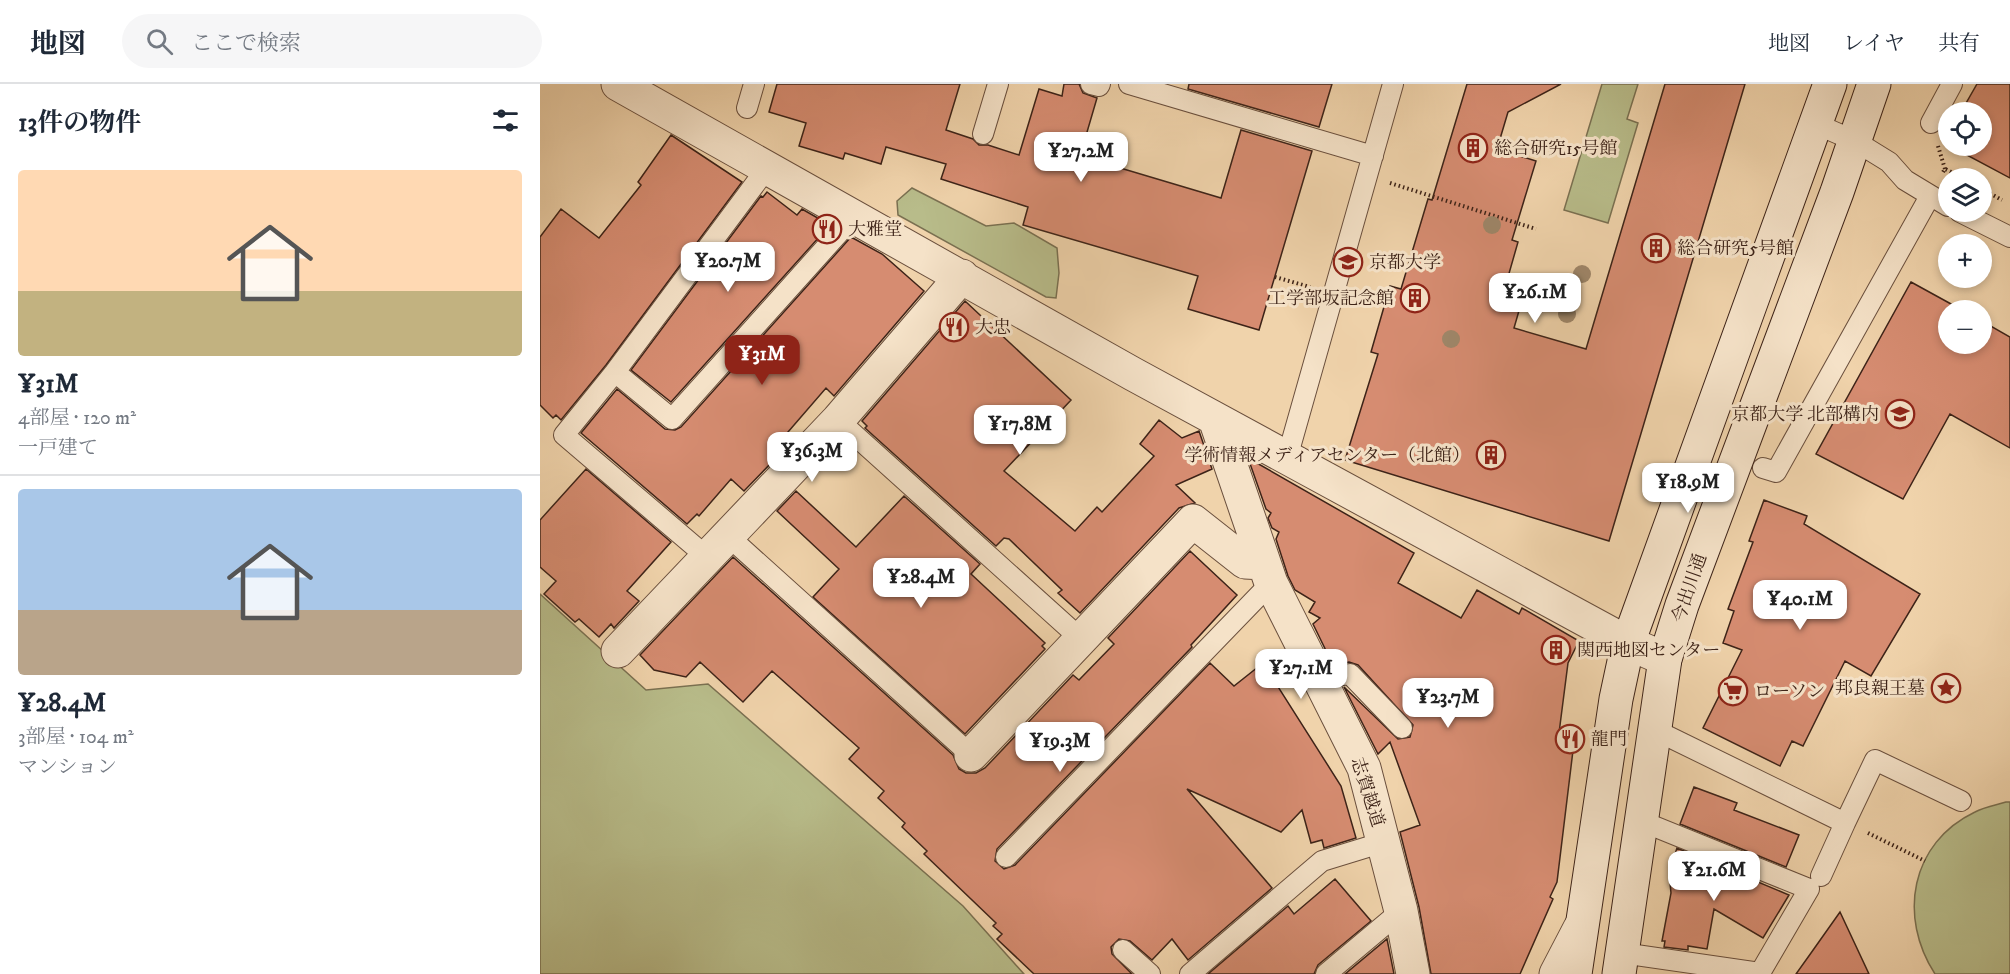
<!DOCTYPE html>
<html lang="ja">
<head>
<meta charset="utf-8">
<style>
	body { margin:0; font-family:"IM FELL DW Pica","Noto Serif JP",serif; background:#f6f6f7; color:#1f2937; height:100vh; display:flex; flex-direction:column; font-size:22px; white-space:nowrap }
	* { box-sizing:border-box; margin:0 }
	p { font-size:20px; color:#747a83 }
	.icon { flex:none; width:33px; height:33px; fill:none; stroke:currentColor; stroke-width:2; stroke-linecap:round; stroke-linejoin:round }
	.map { position:relative; flex:1; overflow:hidden }
	.details { display:flex; flex-direction:column; background:#fff; width:540px }
	.details>* { flex:none }
	.tools { position:absolute; left:1398px; top:18px; display:grid; gap:12px }
	.tools a { display:grid; place-items:center; width:54px; height:54px; border-radius:50%; background:#fff; box-shadow:0 3px 9px #0003; font-size:30px }
	.price { position:absolute; translate:-50% -51px; padding:0 14px; border-radius:12px; background:#fff; color:#222; font-size:20px; line-height:39px; filter:drop-shadow(0 2px 3px #0008) }
	.price::after { content:''; position:absolute; left:50%; top:36px; width:18px; height:14px; margin-left:-9px; background:inherit; clip-path:polygon(0 0,100% 0,50% 100%) }
	.price.current { background:#8f2418; color:#fff }
	ul { padding:0; list-style:none }
	li { display:grid; align-content:center; gap:12px; height:318px; padding:0 18px }
	li+li { border-top:2px solid #e0e1e3 }
	li span { display:grid; place-items:center; height:186px; border-radius:6px; color:#555 }
	li>.icon { margin-inline-start:auto }
	span .icon { width:108px; height:108px; fill:#fffc; stroke-width:1 }
	li b { font-size:26px }
	h2 { display:flex; justify-content:space-between; align-items:center; height:72px; padding:0 18px; font-size:26px }
	header { display:flex; align-items:center; gap:36px; box-sizing:border-box; height:84px; padding:0 30px; background:#fff; border-bottom:2px solid #e0e1e3 }
	header strong { font-size:28px }
	nav { display:flex; gap:33px; margin-inline-start:auto; font-size:21px }
	.search { width:420px; height:54px; background:#f6f6f7; display:flex; align-items:center; gap:15px; box-sizing:border-box; padding:0 21px; border-radius:33px; color:#747a83; font-size:22px }
	main { display:flex; flex:1; min-height:0 }
	.map>svg:first-child { display:block }
</style>
</head>
<body>
<header>
<strong>地図</strong>
<div class="search"><svg class="icon" aria-label="search" viewBox="0 0 24 24"><circle cx="10" cy="10" r="6"/><path d="M15 15l6 6"/></svg>ここで検索</div>
<nav><a>地図</a><a>レイヤ</a><a>共有</a></nav>
</header>
<main>
<section class="details">
<h2>13件の物件<svg class="icon" aria-label="filters" viewBox="0 0 24 24"><path d="M4 7h16M4 17h16"/><circle cx="9" cy="7" r="2"/><circle cx="15" cy="17" r="2"/></svg></h2>
<ul>
<li><span style="background:linear-gradient(#ffd9b3 65%,#c2b280 0)"><svg class="icon" aria-label="home" viewBox="0 0 24 24"><path d="M3 11l9-7 9 7M6 9v11h12V9"/></svg></span><div><b>¥31M</b><p>4部屋 · 120 m²</p><p>一戸建て</p></div></li>
<li><span style="background:linear-gradient(#a9c7e8 65%,#b9a48a 0)"><svg class="icon" aria-label="home" viewBox="0 0 24 24"><path d="M3 11l9-7 9 7M6 9v11h12V9"/></svg></span><div><b>¥28.4M</b><p>3部屋 · 104 m²</p><p>マンション</p></div></li>
</ul>
</section>
<div class="map">
<svg width="1470" height="890" viewBox="0 0 1470 890">
	<rect width="100%" height="100%" fill="#f0d3ab"/>
	<filter id="stains"><feTurbulence type="fractalNoise" baseFrequency=".00333" numOctaves="4"/><feColorMatrix values="0 0 0 0 .2 0 0 0 0 .09 0 0 0 0 .02 0 0 0 .5 -.17"/></filter>
	<radialGradient id="worn" r=".72"><stop offset=".6" stop-color="#630" stop-opacity="0"/><stop offset="1" stop-color="#630" stop-opacity=".3"/></radialGradient>
	<!-- green -->
	<path fill="#b8bc8a" stroke="#7a7051" stroke-width="1.5" d="M1062 0H1098L1087 35 1098 39 1068 139 1024 126Z
		M372 104 446 142 474 139 517 164 519 189 516 214 506 213 358 131 357 117Z
		M0 510 106 606 168 600 423 822 484 890H0Z
		M1466 718H1470V890H1395C1358 833 1370 759 1435 728 1444 723 1456 721 1466 718Z"/>
	<!-- building -->
	<path fill="#d68c71" stroke="#3d2318" stroke-width="1.5" d="M237 0H420L406 46 433 55 439 61H448L479 71 499 5 522 12 524 0H539L543 9 557 14 540 72 681 114 701 46 772 67 719 246 648 225 658 192 483 141 488 123 401 95 406 80 346 63 341 80 305 69 303 75 259 62 266 39 229 28Z
		M649 0H792L779 43 648 5Z
		M927 0H1021L968 28 957 65 996 77 972 156 978 158 966 200 985 206 974 244 1046 265 1125 0H1205L1069 457 805 376 838 270 831 268 850 202 861 205 888 115 892 116Z
		M1437 0H1470V94L1410 62H1442V28H1421Z
		M131 51 202 98 66 281 21 336 16 331 13 334 0 321V153L21 125 59 154 101 101 98 98Z
		M227 108 257 131 262 125 290 141 131 318 91 286 221 112 223 113Z
		M311 153 342 170 384 207 294 312 286 304 229 370 235 375 204 407 191 395 159 432 157 430 147 440 41 349 77 305 125 345 135 346 141 343Z
		M1371 198 1422 226H1408V260H1442V237L1470 253V364L1410 330 1363 415 1276 370Z
		M425 217 531 316 464 387 535 447 557 423 562 428 614 372 600 360 619 336 642 354 659 347 672 385 636 401 655 419 639 424 540 529 518 509 522 506 469 455 464 454 456 462 325 344 327 342 322 337Z
		M708 374 874 469 858 499 921 534 937 506 979 530 982 524 1039 557 1028 579 1019 649 1035 650 1017 798 1010 813 1013 815 980 890H891L879 823 860 748 880 741 850 658 838 670 804 603 858 655 870 653 873 641 818 581 809 578 793 581 773 540 780 534 769 528 775 518 755 506 748 492 736 455 739 448 732 444 728 434 731 429 726 425Z
		M46 385 131 458 87 507 99 517 74 544 71 540 59 553 39 535 35 538 4 510 16 497 0 483V436Z
		M256 407 316 463 364 412 440 480 431 490 505 559 502 562 505 565 425 650 273 513 299 485 237 427Z
		M1224 416 1267 432 1264 440 1380 510 1331 592 1305 577 1263 662 1252 657 1240 682 1163 644 1202 566 1183 559 1194 527 1188 525 1213 458 1209 457Z
		M650 467 697 511 651 561 652 563 457 765 455 777 464 785 475 781 670 579 694 602 723 579 801 702 816 754 784 764 782 756 771 759 762 726 741 748 647 705 732 804 648 876 632 855 612 876 590 857 579 855 571 863 572 870 592 890H494L457 855 462 850 453 842 456 839 384 770 387 767 362 743 365 739 338 714 344 707 309 675 319 664 232 587 203 618 160 578 146 593 114 586 100 571 193 473 413 671 419 685 426 689H436L445 684 533 591 539 596 574 560 568 554Z
		M1154 703 1197 719 1194 726 1259 751 1246 783 1140 740Z
		M1137 764 1249 811 1223 854 1174 825 1167 865 1148 862V866L1124 863 1125 857H1122L1131 809 1129 788Z
		M795 795 831 837 778 881 774 890H668L748 822 754 830Z
		M1300 828 1329 890H1256L1271 869Z
		M847 855 854 890H805Z"/>
	<g fill="none" stroke-linecap="round" stroke-linejoin="round">
		<!-- lane casing -->
		<g stroke="#6a4f3d" stroke-width="22">
			<path id="lane" d="M551 0 559 2 560 0
				M589 0 833 72
				M207 24 214 0
				M1391 39 1412 0
				M1276 40 1315 57 1349 78 1365 96 1408 122
				M443 50 458 0
				M1420 128 1470 153
				M75 288 132 335 314 132
				M298 336 541 555
				M747 374 853 0
				M1223 384 1236 388 1390 112
				M187 451 431 671
				M167 473 24 351 75 288 227 84
				M779 595 810 590 862 644
				M1115 646 1305 739 1335 676 1421 717
				M466 773 731 499
				M1281 792 1305 739
				M583 866 610 890
				M1082 869 1220 889 1269 805 1101 737
				M650 890 782 777 844 758
				M786 890 861 827"/>
		</g>
		<!-- street casing -->
		<g stroke="#6a4f3d" stroke-width="35">
			<path id="street" d="M78 0 593 290 1088 559 1125 575
				M675 335 731 499 824 684 861 827 873 890
				M78 567 298 336 422 192
				M431 671 653 437 705 478 724 479
				M1016 890 1040 844"/>
		</g>
		<!-- secondary casing -->
		<g stroke="#3d2318" stroke-width="35">
			<path id="secondary" d="M1035 890 1076 615 1088 559 1290 0
				M1079 890 1125 575 1142 521 1297 108 1334 0"/>
		</g>
		<!-- path -->
		<path stroke="#3d2318" stroke-width="4" stroke-dasharray="1.5 3" stroke-linecap="butt" d="M1398 62 1405 85
			M1403 88 1405 85 1423 94
			M850 99 996 145
			M1442 105 1462 116
			M735 193 770 203
			M1328 749 1385 777"/>
		<!-- lane -->
		<use href="#lane" stroke="#f5e2c8" stroke-width="20"/>
		<!-- street -->
		<use href="#street" stroke="#f5e2c8" stroke-width="33"/>
		<!-- secondary -->
		<use href="#secondary" stroke="#f5e2c8" stroke-width="33"/>
	</g>
	<!-- trees -->
	<g fill="#9f876a">
		<circle cx="952" cy="141" r="9"/>
		<circle cx="1042" cy="190" r="9"/>
		<circle cx="1027" cy="230" r="9"/>
		<circle cx="911" cy="255" r="9"/>
	</g>
	<!-- icons -->
	<defs>
		<g id="building-ring" transform="scale(1.5)"><circle r="9.5" fill="#f5e2c8" stroke="#8f2418" stroke-width="1.5"/><path d="M-4-6H4V6H1V3H-1V6H-4ZM-2.5-4.3h1.7v1.8h-1.7ZM.8-4.3h1.7v1.8H.8ZM-2.5-1h1.7V.8h-1.7ZM.8-1h1.7V.8H.8Z" fill="#8f2418"/></g>
		<g id="restaurant-ring" transform="scale(1.5)"><circle r="9.5" fill="#f5e2c8" stroke="#8f2418" stroke-width="1.5"/><path d="M-5-6h1v4h1v-4h1v4h1v-4h1v5L-1.5 .5V6h-2V.5L-5-1ZM5-6V6H3V1.5H1.5Q1.5-4 5-6Z" fill="#8f2418"/></g>
		<g id="university-ring" transform="scale(1.5)"><circle r="9.5" fill="#f5e2c8" stroke="#8f2418" stroke-width="1.5"/><path d="M0-5L7-2L0 1L-7-2ZM-4 1L0 2.5L4 1V4Q0 6-4 4Z" fill="#8f2418"/></g>
		<g id="sight-ring" transform="scale(1.5)"><circle r="9.5" fill="#f5e2c8" stroke="#8f2418" stroke-width="1.5"/><path d="M0-6L1.8-2.2L6-1.7L2.9 1.2L3.7 5.4L0 3.3L-3.7 5.4L-2.9 1.2L-6-1.7L-1.8-2.2Z" fill="#8f2418"/></g>
		<g id="supermarket-ring" transform="scale(1.5)"><circle r="9.5" fill="#f5e2c8" stroke="#8f2418" stroke-width="1.5"/><path d="M-6-5.5h2.5l.6 2H6L4.5 2H-2.5L-4.4-4H-6ZM-1.5 3.2a1.3 1.3 0 1 0 .1 0ZM3 3.2a1.3 1.3 0 1 0 .1 0Z" fill="#8f2418"/></g>
	</defs>
	<g fill-rule="evenodd">
		<use href="#building-ring" x="933" y="64"/>
		<use href="#restaurant-ring" x="287" y="145"/>
		<use href="#building-ring" x="1116" y="164"/>
		<use href="#university-ring" x="808" y="178"/>
		<use href="#building-ring" x="875" y="214"/>
		<use href="#restaurant-ring" x="414" y="243"/>
		<use href="#university-ring" x="1360" y="330"/>
		<use href="#building-ring" x="951" y="371"/>
		<use href="#building-ring" x="1016" y="566"/>
		<use href="#sight-ring" x="1406" y="604"/>
		<use href="#supermarket-ring" x="1193" y="607"/>
		<use href="#restaurant-ring" x="1030" y="655"/>
	</g>
	<g text-anchor="middle" stroke-width="6" stroke-linejoin="round" paint-order="stroke">
		<!-- poi labels -->
		<g font-size="18" fill="#3d2318" stroke="#f5e2c8" text-anchor="start">
			<text x="954" y="70">総合研究15号館</text>
			<text x="308" y="151">大雅堂</text>
			<text x="1137" y="170">総合研究5号館</text>
			<text x="829" y="184">京都大学</text>
			<text x="854" y="220" text-anchor="end">工学部坂記念館</text>
			<text x="435" y="249">大忠</text>
			<text x="1339" y="336" text-anchor="end">京都大学 北部構内</text>
			<text x="930" y="377" text-anchor="end">学術情報メディアセンター（北館）</text>
			<text x="1037" y="572">関西地図センター</text>
			<text x="1385" y="610" text-anchor="end">邦良親王墓</text>
			<text x="1214" y="613">ローソン</text>
			<text x="1051" y="661">龍門</text>
		</g>
		<!-- street labels -->
		<g font-size="18" fill="#3d2318" stroke="#f5e2c8">
			<text transform="translate(1149 504) rotate(-71)" y="6">今出川通</text>
			<text transform="translate(828 708) rotate(72)" y="6">志賀越道</text>
		</g>
	</g>
	<rect width="100%" height="100%" filter="url(#stains)"/>
	<rect width="100%" height="100%" fill="url(#worn)"/>
</svg>
<div class="tools">
<a><svg class="icon" aria-label="locate" viewBox="0 0 24 24"><circle cx="12" cy="12" r="6"/><path d="M12 2v4M12 18v4M2 12h4M18 12h4"/></svg></a>
<a><svg class="icon" aria-label="layers" viewBox="0 0 24 24"><path d="M12 4l9 5-9 5-9-5zM3 14l9 5 9-5"/></svg></a>
<a>+</a>
<a>−</a>
</div>
<b class="price" style="left:541px;top:99px">¥27.2M</b>
<b class="price" style="left:188px;top:209px">¥20.7M</b>
<b class="price" style="left:995px;top:240px">¥26.1M</b>
<b class="price current" style="left:222px;top:302px">¥31M</b>
<b class="price" style="left:480px;top:372px">¥17.8M</b>
<b class="price" style="left:272px;top:399px">¥36.3M</b>
<b class="price" style="left:1148px;top:430px">¥18.9M</b>
<b class="price" style="left:381px;top:525px">¥28.4M</b>
<b class="price" style="left:1260px;top:547px">¥40.1M</b>
<b class="price" style="left:761px;top:616px">¥27.1M</b>
<b class="price" style="left:908px;top:645px">¥23.7M</b>
<b class="price" style="left:520px;top:689px">¥19.3M</b>
<b class="price" style="left:1174px;top:818px">¥21.6M</b>
</div>
</main>
</body>
</html>
